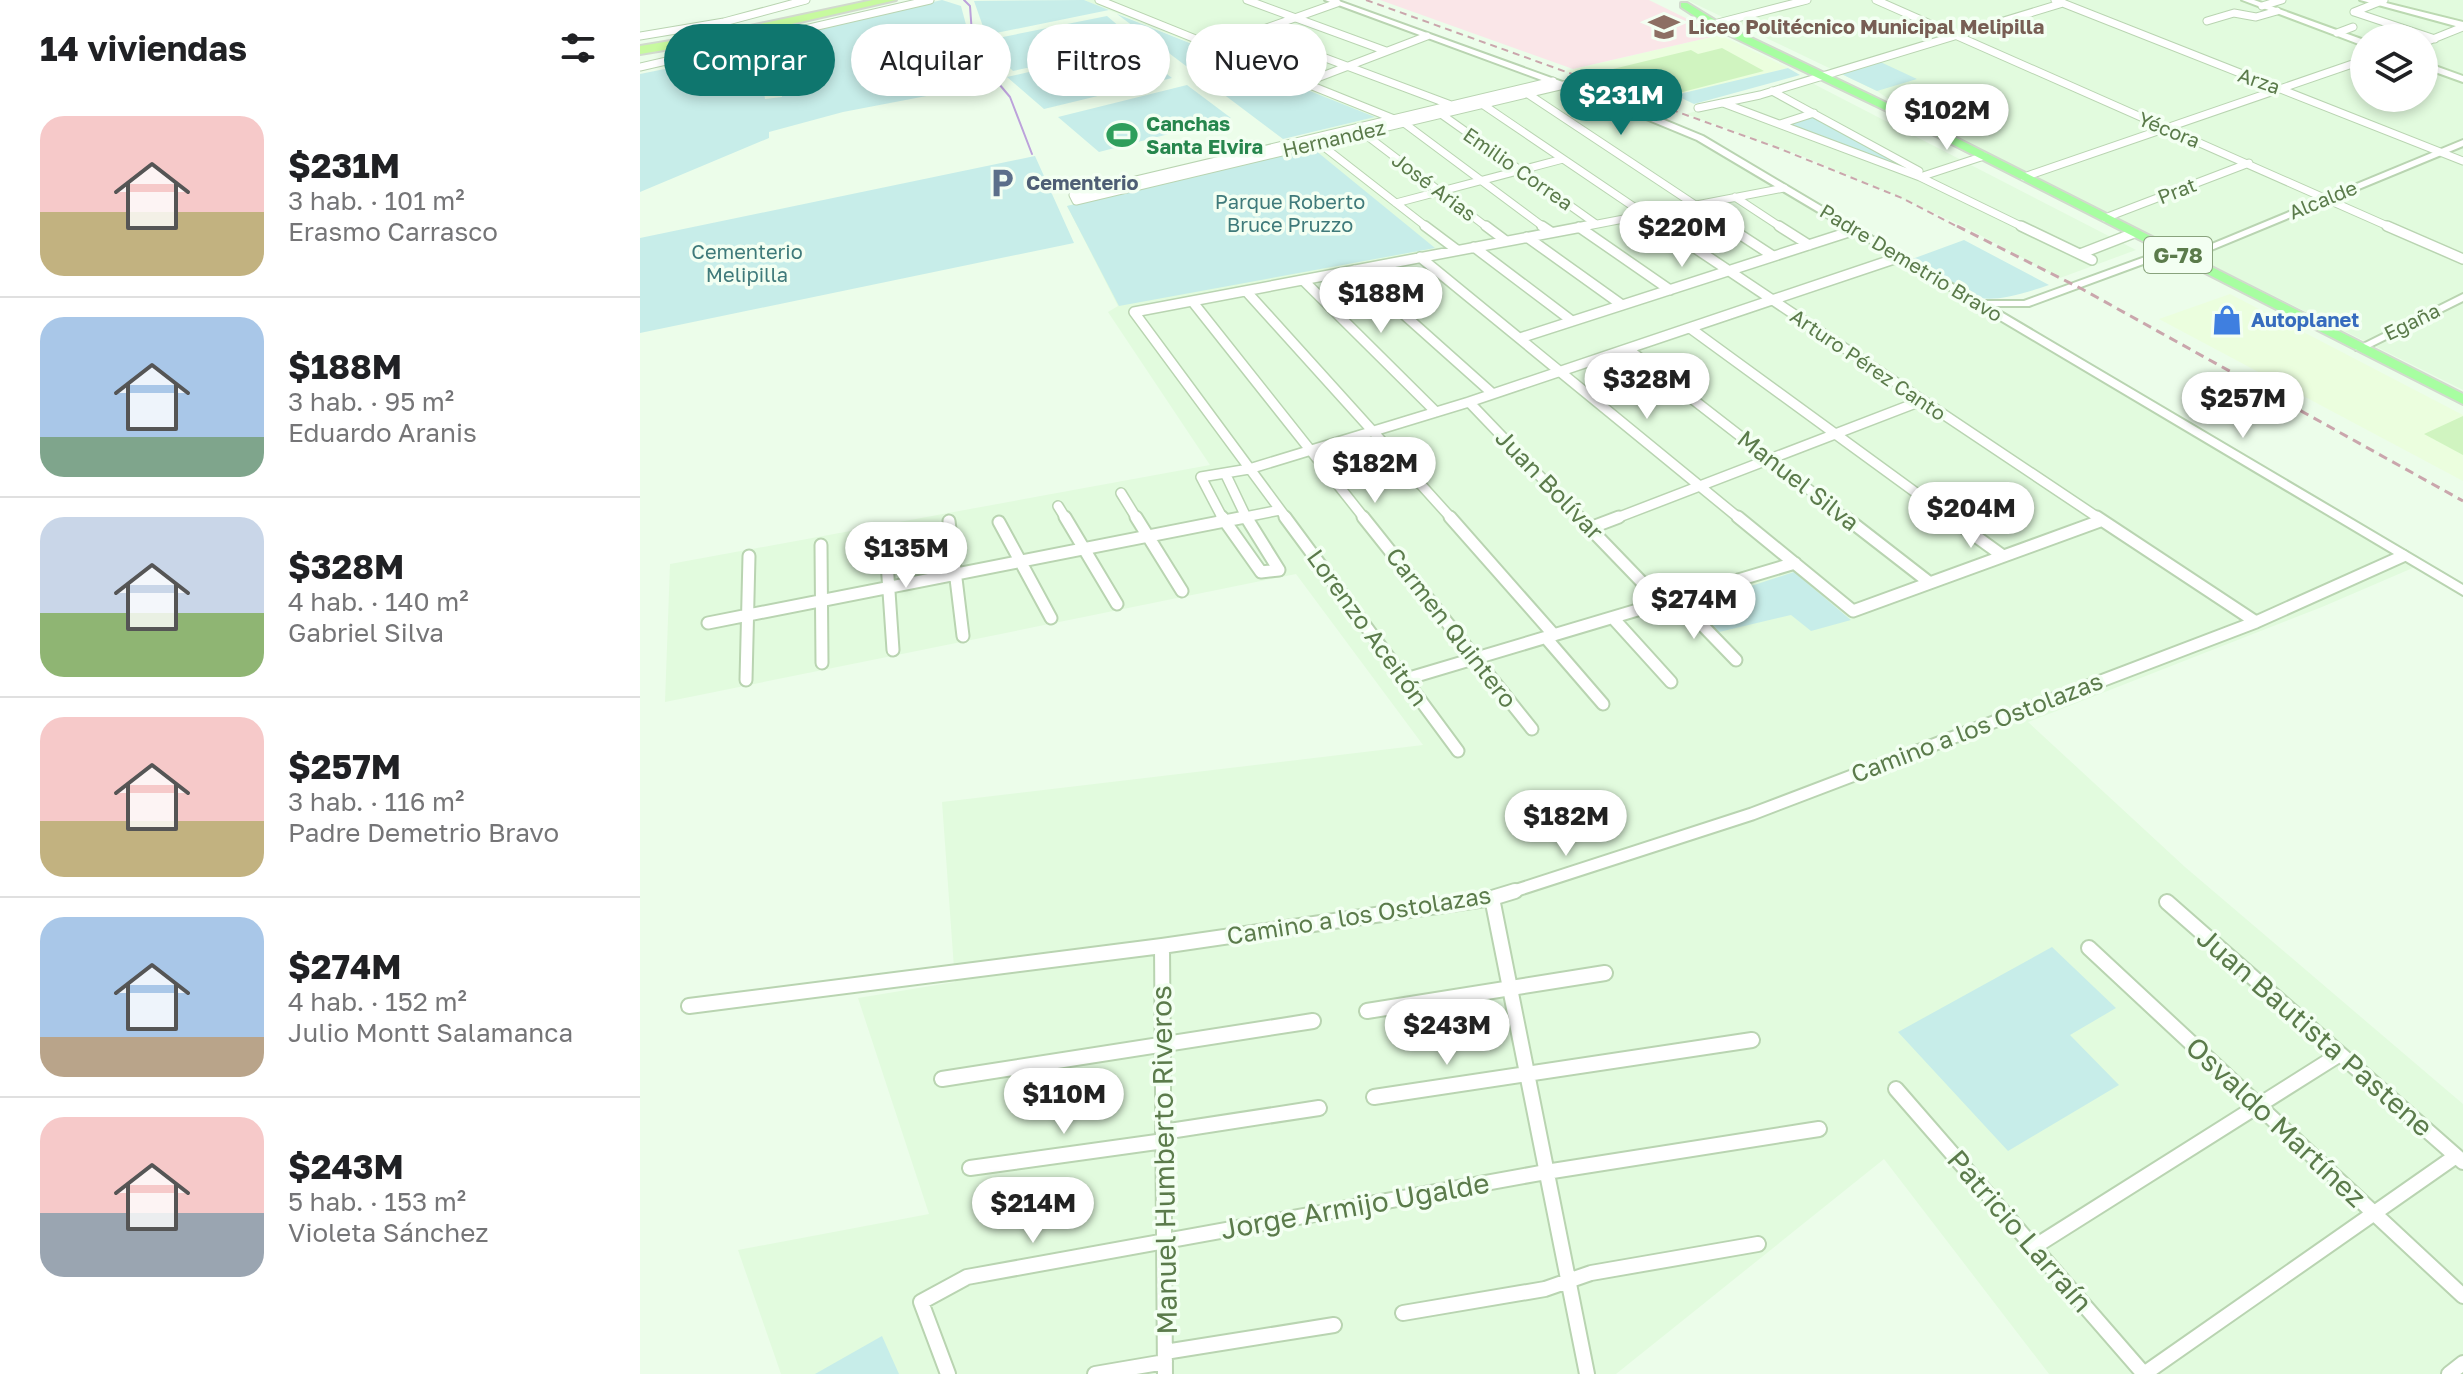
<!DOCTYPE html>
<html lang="es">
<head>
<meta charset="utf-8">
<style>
	body { margin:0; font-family:"Golos Text",sans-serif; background:#f2f2f2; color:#202124; height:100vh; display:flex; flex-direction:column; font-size:30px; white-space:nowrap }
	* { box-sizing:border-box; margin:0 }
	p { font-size:26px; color:#757577 }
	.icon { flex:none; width:44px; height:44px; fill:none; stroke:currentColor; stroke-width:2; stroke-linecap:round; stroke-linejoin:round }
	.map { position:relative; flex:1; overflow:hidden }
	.panel { display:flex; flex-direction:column; background:#fff; width:640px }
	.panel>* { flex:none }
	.banner { position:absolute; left:24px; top:24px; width:760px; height:72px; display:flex; gap:16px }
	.fabs { position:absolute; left:1710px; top:24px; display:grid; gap:16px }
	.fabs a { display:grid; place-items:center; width:88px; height:88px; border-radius:50%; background:#fff; box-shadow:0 4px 12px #0003; font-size:40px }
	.price { position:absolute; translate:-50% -68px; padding:0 18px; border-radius:28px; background:#fff; color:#222; font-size:26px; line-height:52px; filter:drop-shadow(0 2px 4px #0008) }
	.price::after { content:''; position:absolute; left:50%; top:48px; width:24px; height:18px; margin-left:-12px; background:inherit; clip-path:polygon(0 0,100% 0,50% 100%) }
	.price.active { background:#0f766e; color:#fff }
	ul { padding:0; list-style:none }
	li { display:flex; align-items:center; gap:24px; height:200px; padding:0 40px }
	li+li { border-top:2px solid #e0e0e0 }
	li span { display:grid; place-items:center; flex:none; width:224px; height:160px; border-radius:24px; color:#555 }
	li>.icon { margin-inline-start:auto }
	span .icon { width:96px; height:96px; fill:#fffc; stroke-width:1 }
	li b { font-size:34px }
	h2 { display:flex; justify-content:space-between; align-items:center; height:96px; padding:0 40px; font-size:34px }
	.tag { padding:0 28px; border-radius:36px; background:#fff; box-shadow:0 4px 12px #0003; font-size:28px; line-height:72px }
	.tag.active { background:#0f766e; color:#fff }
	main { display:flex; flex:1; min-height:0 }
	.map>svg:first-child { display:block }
</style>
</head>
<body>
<main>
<section class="panel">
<h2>14 viviendas<svg class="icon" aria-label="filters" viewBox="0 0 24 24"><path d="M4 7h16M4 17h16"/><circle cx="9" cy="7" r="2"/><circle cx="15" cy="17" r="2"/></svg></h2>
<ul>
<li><span style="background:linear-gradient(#f6c9c9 60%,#c2b280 0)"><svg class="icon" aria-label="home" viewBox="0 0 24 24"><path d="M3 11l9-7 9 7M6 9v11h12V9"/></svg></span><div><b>$231M</b><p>3 hab. · 101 m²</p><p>Erasmo Carrasco</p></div></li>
<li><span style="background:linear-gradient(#a9c7e8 75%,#7fa58c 0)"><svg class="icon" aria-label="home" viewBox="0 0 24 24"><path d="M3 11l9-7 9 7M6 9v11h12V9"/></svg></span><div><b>$188M</b><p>3 hab. · 95 m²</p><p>Eduardo Aranis</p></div></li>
<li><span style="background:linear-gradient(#c9d6e8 60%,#8fb573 0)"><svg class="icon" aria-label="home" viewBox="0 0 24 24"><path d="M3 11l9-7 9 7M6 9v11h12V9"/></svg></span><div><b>$328M</b><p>4 hab. · 140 m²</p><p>Gabriel Silva</p></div></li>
<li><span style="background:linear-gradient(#f6c9c9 65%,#c2b280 0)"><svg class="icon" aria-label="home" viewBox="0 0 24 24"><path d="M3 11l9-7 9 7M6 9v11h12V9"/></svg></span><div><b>$257M</b><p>3 hab. · 116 m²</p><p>Padre Demetrio Bravo</p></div></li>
<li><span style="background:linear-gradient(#a9c7e8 75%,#b9a48a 0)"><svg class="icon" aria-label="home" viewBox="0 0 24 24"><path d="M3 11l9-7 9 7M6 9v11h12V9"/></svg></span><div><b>$274M</b><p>4 hab. · 152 m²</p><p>Julio Montt Salamanca</p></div></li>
<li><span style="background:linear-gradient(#f6c9c9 60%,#9aa5b1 0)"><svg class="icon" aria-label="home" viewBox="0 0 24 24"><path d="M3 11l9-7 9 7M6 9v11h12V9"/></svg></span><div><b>$243M</b><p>5 hab. · 153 m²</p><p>Violeta Sánchez</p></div></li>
</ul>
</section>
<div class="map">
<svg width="1823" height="1374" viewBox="0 0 1823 1374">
	<rect width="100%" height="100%" fill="#ecfdea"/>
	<!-- residential -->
	<path fill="#e2fbde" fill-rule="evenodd" d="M444 0H685L1040 126 1775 567 1682 607 1388 722 1545 867 1823 1104V1374H1409L1244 1159 976 1374H141L98 1250 289 1214 218 998 315 982 302 802 783 745 656 574 25 702 30 564 570 465 468 312 478 306 427 206 675 145 663 135 734 117Z
		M1047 0H1823V390L1274 117 1237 91ZM1724 38H1784V98H1724Z
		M1168 81 1496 250 1420 278 1325 227 1248 192 1162 156 1046 114Z"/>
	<!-- commercial -->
	<path fill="#ebfede" d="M1080 35 1148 68 1012 101 926 71Z
		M1590 294 1823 415V481L1519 319Z"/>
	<!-- education -->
	<path fill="#fae6e8" d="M740 0H1009L1080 35 933 69Z"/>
	<!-- green -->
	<path fill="#c7ede9" d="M302 0 321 6 333 51 346 69 349 84 203 112 129 132V138L0 192V74L89 56 104 83 123 85 125 99 142 97 135 38Z
		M444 0 469 10 346 35 334 1Z
		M477 14 735 117 643 139Z
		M467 16 500 44 373 71 343 41Z
		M493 48 532 78 404 109 367 77Z
		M1234 59 1277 79 1237 91 1195 71Z
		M1148 68 1160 75 1054 104 1035 95Z
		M547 85 591 118 459 152 418 117Z
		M1173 116 1269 166 1263 168 1147 124Z
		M670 146 795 248 479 306 427 206Z
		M395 156 434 243 0 333V238Z
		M1324 240 1409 285C1334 311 1330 298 1264 262Z
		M1154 572 1211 620 1171 631 1151 615 1079 632 1054 603 1102 585 1105 588Z
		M1412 947 1476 1008 1430 1035 1479 1085 1368 1151 1258 1032Z
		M242 1336 259 1374H175Z"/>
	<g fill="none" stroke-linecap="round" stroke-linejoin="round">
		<!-- stream -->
		<path stroke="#bca2db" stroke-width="2" d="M324 0 330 6 332 34 352 56 354 78 370 97 392 154"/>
	</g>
	<!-- building -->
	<path fill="#d0f4c0" d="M1082 48 1124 71 1027 96 1017 95 973 69 1051 50 1058 54Z
		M1823 416V455L1784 434Z"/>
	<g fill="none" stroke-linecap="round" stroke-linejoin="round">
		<!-- minor-far3 casing -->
		<g stroke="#b9d4b1" stroke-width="9">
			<path id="minor-far3" d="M459 0 764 123 905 228
				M607 0 746 51
				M1236 0 1752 228
				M1415 0 1823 161
				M1622 6 1642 0
				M1714 12 1795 39
				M1714 12 1744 0
				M1567 21 1594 13 1616 17 1637 11
				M1074 24 1167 0
				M616 32 811 105
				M1697 33 1713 27
				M0 36 84 22 166 0
				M1788 41 1823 27
				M573 47 697 3
				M0 67 290 0
				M913 81 433 195 436 201 924 85
				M664 83 787 36
				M1132 91 1279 171
				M888 94 1090 228
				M1083 103 1280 177 1385 228
				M842 104 1025 228
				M1058 108 1120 95 1423 3
				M801 114 956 224
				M1140 124 1174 113
				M722 132 848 228
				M679 143 788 228
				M1280 177 1344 156
				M1384 177 1724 60
				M1095 197 1142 228
				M756 203 923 159
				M1465 218 1609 163
				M937 228 1144 188"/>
		</g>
		<!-- minor-far2 casing -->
		<g stroke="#b9d4b1" stroke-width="12">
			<path id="minor-far2" d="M785 226 817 250
				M846 226 866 241
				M902 226 911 232
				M1022 226 1460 519
				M1087 226 1133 256
				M1139 226 1169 245
				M1381 226 1452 260
				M1747 226 1823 259
				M939 227 1030 290
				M887 237 982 305
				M834 247 932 321
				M1440 254 1494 233
				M780 257 1100 519
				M714 270 853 394
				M663 280 796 412
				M606 291 812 519
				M552 301 725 519
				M1050 328 1312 519
				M880 338 1215 230
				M988 349 1207 519
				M829 402 941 519
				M585 473 607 519
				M585 473 609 469 829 402 1260 257
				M481 493 497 519
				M418 506 426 519
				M583 519 561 477 585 473
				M595 519 640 510
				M647 519 494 312 947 226
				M974 519 1281 401"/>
		</g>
		<!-- minor-far1 casing -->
		<g stroke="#b9d4b1" stroke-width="15">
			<path id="minor-far1" d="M425 517 477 604
				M496 517 542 591
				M582 517 621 572 639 570 606 517
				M645 517 818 751
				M723 517 892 729
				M810 517 914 635
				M939 517 1022 603
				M1098 517 1213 611 1460 521
				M1205 517 1290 583
				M1309 517 1363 556
				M1457 517 1616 622
				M309 521 323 636
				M359 522 411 618
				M950 528 979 517
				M245 533 253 650
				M181 545 182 663
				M1037 599 1096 660
				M973 618 1031 682
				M68 623 605 517
				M906 638 963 704
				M766 679 1155 563
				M106 680 109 556
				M868 893 1112 814 1616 622 1763 556"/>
		</g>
		<!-- minor casing -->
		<g stroke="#b9d4b1" stroke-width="18">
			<path id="minor" d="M852 898 947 1374
				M1527 902 1823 1162
				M522 946 525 1374
				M1449 948 1823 1296
				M49 1006 522 946 852 898 875 891
				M727 1011 965 973
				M302 1079 673 1021
				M1256 1089 1504 1374
				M734 1097 1112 1040
				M523 1132 679 1108
				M330 1168 524 1141
				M1394 1247 1700 1054
				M763 1313 905 1289 951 1273 1118 1244
				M525 1352 694 1325
				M308 1374 281 1302 327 1277 906 1172 1179 1129
				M455 1374 525 1362
				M1504 1374 1816 1156
				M1809 1374 1823 1363"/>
		</g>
		<!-- tertiary casing -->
		<g stroke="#b9d4b1" stroke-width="4">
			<path id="tertiary" d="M685 0H696L1000 110 1063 136 1341 301H1384L1527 249H1533V253L1389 306H1351L1823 585V595L1057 140 994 114Z
				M1823 140V146L1547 260 1538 258Z
				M1823 294V301L1724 350H1716L1715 348Z"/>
		</g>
		<!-- secondary casing -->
		<g stroke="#bbd9b1" stroke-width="4">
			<path id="secondary" d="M1602 0H1614L1724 40V46Z
				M1720 0H1734L1823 22V28Z
				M1784 62 1823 76V82L1784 68Z"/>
		</g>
		<!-- primary casing -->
		<g stroke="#d1dacd" stroke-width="4">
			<path id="primary" d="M1041 3H1047L1078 22 1257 108 1823 394V404L1249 112 1070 26 1041 7Z"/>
		</g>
		<!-- motorway casing -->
		<g stroke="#d1dacd" stroke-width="4">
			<path id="motorway" d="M233 0H256L73 42 0 54V46L73 34Z"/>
		</g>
		<!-- minor-far3 -->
		<use href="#minor-far3" stroke="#fff" stroke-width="7"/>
		<!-- minor-far2 -->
		<use href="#minor-far2" stroke="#fff" stroke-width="9"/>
		<!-- minor-far1 -->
		<use href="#minor-far1" stroke="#fff" stroke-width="11"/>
		<!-- minor -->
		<use href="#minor" stroke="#fff" stroke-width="14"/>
		<!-- tertiary -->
		<use href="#tertiary" fill="#fff" fill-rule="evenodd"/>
		<!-- secondary -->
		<use href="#secondary" fill="#fff" fill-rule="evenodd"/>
		<!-- primary -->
		<use href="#primary" fill="#a7fea1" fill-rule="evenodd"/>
		<!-- motorway -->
		<use href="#motorway" fill="#c7fa9f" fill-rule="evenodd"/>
		<!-- rail-far1 -->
		<path stroke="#caa6ac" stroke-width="2" stroke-dasharray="7 5" stroke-linecap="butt" d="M726 0 1138 148 1262 198 1320 228"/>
		<!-- rail -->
		<path stroke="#caa6ac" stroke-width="3" stroke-dasharray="9 6" stroke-linecap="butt" d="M1317 226 1442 289 1823 501"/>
	</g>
	<!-- icons -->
	<defs>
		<g id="school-bare" transform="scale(2.4)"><path d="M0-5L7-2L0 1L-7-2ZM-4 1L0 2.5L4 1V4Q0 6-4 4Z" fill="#8d6e63" stroke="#f3fff2" stroke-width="2.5" paint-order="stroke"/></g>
		<g id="stadium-bare" transform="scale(2.4)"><path d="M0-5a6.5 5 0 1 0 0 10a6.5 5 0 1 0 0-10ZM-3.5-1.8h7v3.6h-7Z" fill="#2e9e5b" stroke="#f3fff2" stroke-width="2.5" paint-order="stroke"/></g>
		<g id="parking-bare" transform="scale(2.4)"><path d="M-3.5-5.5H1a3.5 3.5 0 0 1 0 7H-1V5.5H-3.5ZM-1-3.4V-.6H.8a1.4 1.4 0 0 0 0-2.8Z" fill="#5c6f8a" stroke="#f3fff2" stroke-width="2.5" paint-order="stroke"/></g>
		<g id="shop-bare" transform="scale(2.4)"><path d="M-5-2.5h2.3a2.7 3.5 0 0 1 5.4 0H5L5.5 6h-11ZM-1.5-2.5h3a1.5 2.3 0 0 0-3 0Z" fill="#3f7fe0" stroke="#f3fff2" stroke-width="2.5" paint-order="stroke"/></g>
	</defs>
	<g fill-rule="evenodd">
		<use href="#school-bare" x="1024" y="27"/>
		<use href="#stadium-bare" x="482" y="135"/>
		<use href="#parking-bare" x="362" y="183"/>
		<use href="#shop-bare" x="1587" y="320"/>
	</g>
	<g text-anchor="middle" stroke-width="7" stroke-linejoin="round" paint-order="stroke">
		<!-- far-education labels -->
		<g font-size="20" font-weight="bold" fill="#785e54" stroke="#f3fff2" text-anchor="start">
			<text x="1048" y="34">Liceo Politécnico Municipal Melipilla</text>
		</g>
		<!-- far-street labels -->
		<g font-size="20" fill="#5b7b4b" stroke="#f3fff2">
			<text transform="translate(1619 81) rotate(19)" y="7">Arza</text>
			<text transform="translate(1529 130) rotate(22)" y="7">Yécora</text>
			<text transform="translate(694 139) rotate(-13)" y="7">Hernandez</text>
			<text transform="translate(878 169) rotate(35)" y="7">Emilio Correa</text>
			<text transform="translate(794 187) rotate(37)" y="7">José Arias</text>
			<text transform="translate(1537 191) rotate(-21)" y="7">Prat</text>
			<text transform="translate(1683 200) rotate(-22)" y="7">Alcalde</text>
			<text transform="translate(1271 263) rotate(31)" y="7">Padre Demetrio Bravo</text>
			<text transform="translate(1772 322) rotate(-26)" y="7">Egaña</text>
			<text transform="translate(1228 365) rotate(34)" y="7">Arturo Pérez Canto</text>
		</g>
		<!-- far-leisure labels -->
		<g font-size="20" font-weight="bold" fill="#27864d" stroke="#f3fff2" text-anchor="start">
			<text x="506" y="131">Canchas<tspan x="506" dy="23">Santa Elvira</tspan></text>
		</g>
		<!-- far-service labels -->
		<g font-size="20" font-weight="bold" fill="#4e5e75" stroke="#f3fff2" text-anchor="start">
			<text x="386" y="190">Cementerio</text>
		</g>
		<!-- far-park labels -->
		<g font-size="20" fill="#3f7a7a" stroke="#f3fff2">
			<text x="650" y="209">Parque Roberto<tspan x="650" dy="23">Bruce Pruzzo</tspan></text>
			<text x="107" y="259">Cementerio<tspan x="107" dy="23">Melipilla</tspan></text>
		</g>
		<!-- far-shop labels -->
		<g font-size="20" font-weight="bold" fill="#366cbe" stroke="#f3fff2" text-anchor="start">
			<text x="1611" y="327">Autoplanet</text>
		</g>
		<!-- shield labels -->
		<rect fill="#f3fff2" stroke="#89a37d" stroke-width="2" x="1504" y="237" width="68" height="36" rx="6"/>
		<g font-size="22" font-weight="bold" fill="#5b7b4b">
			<text x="1538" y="263">G-78</text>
		</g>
		<!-- street labels -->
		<g font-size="24" fill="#5b7b4b" stroke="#f3fff2">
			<text transform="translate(1158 481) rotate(38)" y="8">Manuel Silva</text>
			<text transform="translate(909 485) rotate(46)" y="8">Juan Bolívar</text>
			<text transform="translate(727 628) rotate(54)" y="8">Lorenzo Aceitón</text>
			<text transform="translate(811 628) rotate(52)" y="8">Carmen Quintero</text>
			<text transform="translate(1337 728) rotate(-21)" y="8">Camino a los Ostolazas</text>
			<text transform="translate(719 916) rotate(-9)" y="8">Camino a los Ostolazas</text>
		</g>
		<!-- near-street labels -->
		<g font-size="28" fill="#5b7b4b" stroke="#f3fff2">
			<text transform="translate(1675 1032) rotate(41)" y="10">Juan Bautista Pastene</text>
			<text transform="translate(1636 1122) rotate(43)" y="10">Osvaldo Martínez</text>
			<text transform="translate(524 1160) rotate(-91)" y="10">Manuel Humberto Riveros</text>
			<text transform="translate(715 1206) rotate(-10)" y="10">Jorge Armijo Ugalde</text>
			<text transform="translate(1380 1231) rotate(49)" y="10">Patricio Larraín</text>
		</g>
	</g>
</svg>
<div class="fabs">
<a><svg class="icon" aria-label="layers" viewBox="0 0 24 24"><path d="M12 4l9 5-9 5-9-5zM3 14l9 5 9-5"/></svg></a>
</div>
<b class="price active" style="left:981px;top:137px">$231M</b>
<b class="price" style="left:1307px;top:152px">$102M</b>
<b class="price" style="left:1042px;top:269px">$220M</b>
<b class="price" style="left:741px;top:335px">$188M</b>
<b class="price" style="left:1007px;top:421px">$328M</b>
<b class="price" style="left:1603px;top:440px">$257M</b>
<b class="price" style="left:735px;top:505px">$182M</b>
<b class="price" style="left:1331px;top:550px">$204M</b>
<b class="price" style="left:266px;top:590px">$135M</b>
<b class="price" style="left:1054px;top:641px">$274M</b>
<b class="price" style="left:926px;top:858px">$182M</b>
<b class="price" style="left:807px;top:1067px">$243M</b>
<b class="price" style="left:424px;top:1136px">$110M</b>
<b class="price" style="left:393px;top:1245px">$214M</b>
<div class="banner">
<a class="tag active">Comprar</a>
<a class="tag">Alquilar</a>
<a class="tag">Filtros</a>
<a class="tag">Nuevo</a>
</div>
</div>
</main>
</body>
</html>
